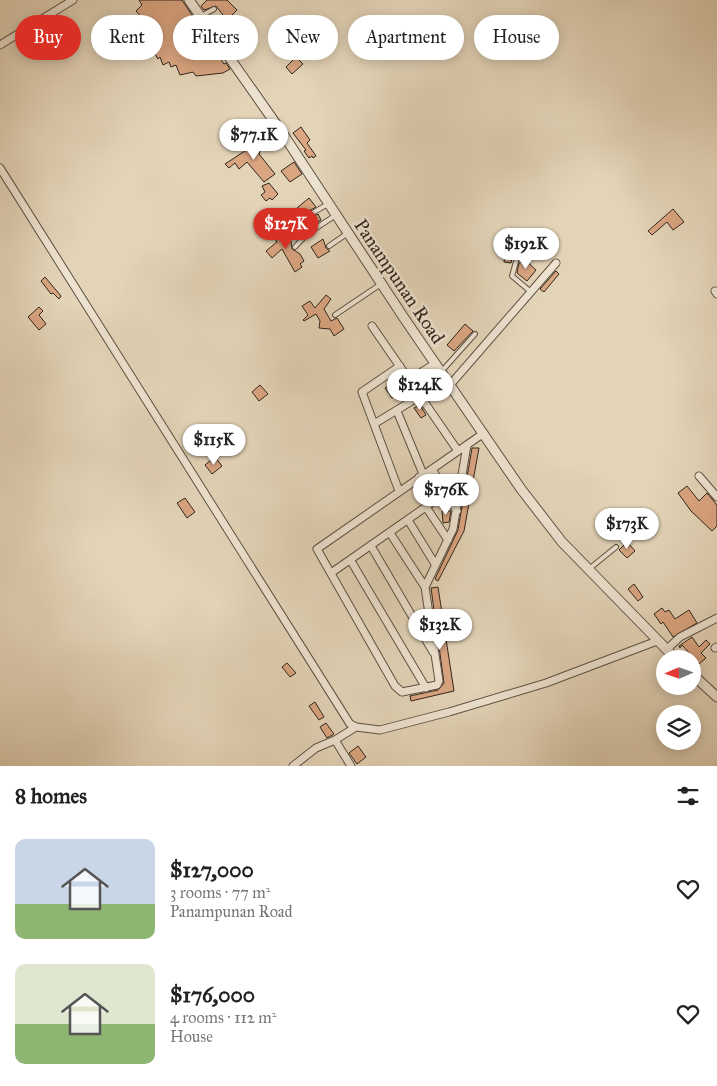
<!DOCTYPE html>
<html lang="en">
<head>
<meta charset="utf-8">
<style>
	body { margin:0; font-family:"IM FELL Great Primer",serif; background:#f6f6f6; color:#222; height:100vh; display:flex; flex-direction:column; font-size:19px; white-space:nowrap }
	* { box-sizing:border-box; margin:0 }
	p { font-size:16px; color:#767676 }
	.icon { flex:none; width:28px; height:28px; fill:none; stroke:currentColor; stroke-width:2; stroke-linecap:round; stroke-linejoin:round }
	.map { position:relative; height:766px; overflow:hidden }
	.side { display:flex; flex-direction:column; background:#fff; flex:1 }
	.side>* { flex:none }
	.hud { position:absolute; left:15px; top:15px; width:688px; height:45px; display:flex; gap:10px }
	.needle { width:32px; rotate:268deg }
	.buttons { position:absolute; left:656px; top:650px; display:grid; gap:10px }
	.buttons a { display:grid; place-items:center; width:45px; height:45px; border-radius:50%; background:#fff; box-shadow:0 2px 12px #0003; font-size:25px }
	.price { position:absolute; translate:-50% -42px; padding:0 11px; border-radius:18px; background:#fff; color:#222; font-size:16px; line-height:32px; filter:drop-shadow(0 1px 2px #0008) }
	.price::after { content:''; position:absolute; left:50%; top:30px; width:15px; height:11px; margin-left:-8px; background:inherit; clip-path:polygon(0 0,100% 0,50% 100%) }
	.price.active { background:#d93025; color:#fff }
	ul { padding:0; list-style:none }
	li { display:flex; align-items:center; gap:15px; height:125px; padding:0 15px }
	li span { display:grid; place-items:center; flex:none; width:140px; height:100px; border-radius:10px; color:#555 }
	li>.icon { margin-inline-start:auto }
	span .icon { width:60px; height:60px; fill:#fffc; stroke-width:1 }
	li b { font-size:21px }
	h2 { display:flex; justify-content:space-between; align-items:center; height:60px; padding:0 15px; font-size:21px }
	.chip { padding:0 18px; border-radius:22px; background:#fff; box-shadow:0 2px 12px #0003; font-size:18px; line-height:45px }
	.chip.active { background:#d93025; color:#fff }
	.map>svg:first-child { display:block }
</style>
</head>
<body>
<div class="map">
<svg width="717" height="766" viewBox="0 0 717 766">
	<rect width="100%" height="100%" fill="#e3d3b7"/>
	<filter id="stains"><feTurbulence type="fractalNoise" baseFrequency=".004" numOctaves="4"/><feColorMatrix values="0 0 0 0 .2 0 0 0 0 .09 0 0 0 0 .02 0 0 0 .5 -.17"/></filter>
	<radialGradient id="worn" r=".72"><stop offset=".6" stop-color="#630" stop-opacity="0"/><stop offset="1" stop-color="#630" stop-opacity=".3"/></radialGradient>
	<!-- building -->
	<path fill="#daa581" stroke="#30261c" d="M139 0H182L224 64 226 63 230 69 223 73 196 76 193 72 180 75 176 65 171 67 169 62 163 65 160 57 158 59 155 54 157 52 154 42 138 23 144 20 136 11 142 5Z
		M207 0H227L237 10 227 20 216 6 204 10 201 6Z
		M296 57 303 64 292 74 286 67Z
		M301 127 310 140 307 143 316 156 313 158 312 156 309 158 304 151 306 150 293 133Z
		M274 131 276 134 262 145 259 154 275 174 264 182 247 162 239 169 235 163 229 168 225 164 251 147 253 150Z
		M294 162 302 174 290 182 281 171Z
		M269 183 278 194 272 200 270 198 266 201 261 195 265 192 262 186Z
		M309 198 316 207 302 215 297 208Z
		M673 209 684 222 673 230 667 222 652 235 648 231Z
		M318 214 321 220 311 226 306 221Z
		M280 228V232L284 233 291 241 292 249 300 254 304 261 300 264 302 267 295 272 282 249 272 258 266 251 277 242 272 235Z
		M323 239 326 248 330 251 318 258 311 247Z
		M506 247 514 249 511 263 504 262Z
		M525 260 536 270 527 281 517 273 519 263Z
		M556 271 559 274 544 292 540 289Z
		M45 277 61 296 59 299 53 293 51 294 41 281Z
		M326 295 331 299 324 309 331 321 337 318 344 329 334 336 330 329 319 328 320 321 316 314 304 321 303 320 308 315 302 306 310 301 315 308Z
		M39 307 43 311 39 315 46 324 39 330 28 317Z
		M465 324 473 331 454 351 447 345Z
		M395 381 402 391 392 398 385 388Z
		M260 385 268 394 259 401 252 392Z
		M420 405 426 415 421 418 414 408Z
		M472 448H479L464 531 438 581 435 579 458 530Z
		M215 457 222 466 212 474 205 465Z
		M687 486 699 501 707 493 717 505V526L712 531 691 511 678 493Z
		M185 498 195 512 187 518 177 503Z
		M442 511H451L449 522 443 523Z
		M627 542 635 551 627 558 619 550Z
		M634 584 643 597 638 601 628 589Z
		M438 587 454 691 411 701 410 696 438 690 444 683 431 588Z
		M662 608 665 612 669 610 675 619 689 610 697 623 673 637 663 622 661 624 654 614Z
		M692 637 699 647 706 640 710 644 701 653 706 658 699 664 682 645 680 648 679 646Z
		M287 663 296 673 290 677 282 667Z
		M315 702 324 717 319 720 309 706Z
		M326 723 334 734 327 738 320 727Z
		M358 746 366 757 357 764 349 753Z"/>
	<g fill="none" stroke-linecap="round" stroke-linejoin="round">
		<!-- service casing -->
		<g stroke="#5d5143" stroke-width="6">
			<path id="service" d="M201 16 214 9
				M265 148 282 134
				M283 230 328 204
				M329 246 348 233
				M295 247 307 234 336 215
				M517 258 512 276 531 292
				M335 315 381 284
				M441 372 475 334
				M589 569 616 547"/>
		</g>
		<!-- minor casing -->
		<g stroke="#5d5143" stroke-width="9">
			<path id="minor" d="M0 45 73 0
				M0 168 350 724 356 727 380 730 449 712 546 683 657 641
				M715 291 717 294
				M372 326 458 451
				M409 380 436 363
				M450 385 556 263
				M397 411 423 474
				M374 424 420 396
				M467 445 453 529 425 587 439 681 437 685 402 692 395 686 317 549 484 433
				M432 469 457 511
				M699 476 717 497
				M399 491 362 392 400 366
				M426 507 448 540
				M408 520 435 564
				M390 533 425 587
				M371 546 433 652
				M351 561 426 688
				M331 573 430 504 431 498 419 477
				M715 648 717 647
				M666 650 680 637 717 618
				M293 766 316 748 335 740
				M351 766 335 740 356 727"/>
		</g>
		<!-- tertiary casing -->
		<g stroke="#5d5143" stroke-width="11">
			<path id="tertiary" d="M189 0 283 134 404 318 521 489 562 542 676 659
				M692 674 717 697"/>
		</g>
		<!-- service -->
		<use href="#service" stroke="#ede2d0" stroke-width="4"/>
		<!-- minor -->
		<use href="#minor" stroke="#ede2d0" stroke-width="7"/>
		<!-- tertiary -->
		<use href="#tertiary" stroke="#ede2d0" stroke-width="9"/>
	</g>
	<g text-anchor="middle" stroke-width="5" stroke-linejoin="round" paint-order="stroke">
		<!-- street labels -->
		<g font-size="19" fill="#30261c" stroke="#ede2d0">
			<text transform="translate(400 281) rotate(56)" y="7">Panampunan Road</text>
		</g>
	</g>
	<rect width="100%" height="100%" filter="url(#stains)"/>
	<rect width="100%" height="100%" fill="url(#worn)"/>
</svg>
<div class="buttons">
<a><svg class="needle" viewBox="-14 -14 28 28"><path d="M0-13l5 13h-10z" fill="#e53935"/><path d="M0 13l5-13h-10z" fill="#767676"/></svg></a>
<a><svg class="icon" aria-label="layers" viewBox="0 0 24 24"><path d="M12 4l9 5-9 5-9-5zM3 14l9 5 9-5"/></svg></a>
</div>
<b class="price" style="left:254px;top:161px">$77.1K</b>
<b class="price active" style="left:286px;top:250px">$127K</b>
<b class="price" style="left:526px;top:270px">$192K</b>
<b class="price" style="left:420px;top:411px">$124K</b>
<b class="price" style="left:214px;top:466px">$115K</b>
<b class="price" style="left:446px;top:516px">$176K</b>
<b class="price" style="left:627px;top:550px">$173K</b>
<b class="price" style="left:440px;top:651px">$132K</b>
<div class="hud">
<a class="chip active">Buy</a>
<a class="chip">Rent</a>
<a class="chip">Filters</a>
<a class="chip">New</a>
<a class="chip">Apartment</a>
<a class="chip">House</a>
</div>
</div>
<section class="side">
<h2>8 homes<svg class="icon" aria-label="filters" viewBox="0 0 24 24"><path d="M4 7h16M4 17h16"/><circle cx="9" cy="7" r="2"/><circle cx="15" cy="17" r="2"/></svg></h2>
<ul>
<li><span style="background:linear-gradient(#c9d6e8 65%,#8fb573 0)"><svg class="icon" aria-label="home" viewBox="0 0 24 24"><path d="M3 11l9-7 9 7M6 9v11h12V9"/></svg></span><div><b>$127,000</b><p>3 rooms · 77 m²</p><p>Panampunan Road</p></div><svg class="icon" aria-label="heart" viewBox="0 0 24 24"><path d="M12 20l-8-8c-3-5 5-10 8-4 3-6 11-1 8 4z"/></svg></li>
<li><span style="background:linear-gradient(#dfe7d0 60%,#8fb573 0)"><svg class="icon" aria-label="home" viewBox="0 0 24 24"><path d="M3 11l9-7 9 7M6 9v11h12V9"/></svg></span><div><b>$176,000</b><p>4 rooms · 112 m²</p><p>House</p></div><svg class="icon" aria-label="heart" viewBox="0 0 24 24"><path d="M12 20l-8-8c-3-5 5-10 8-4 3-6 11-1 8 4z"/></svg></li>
</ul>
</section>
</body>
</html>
